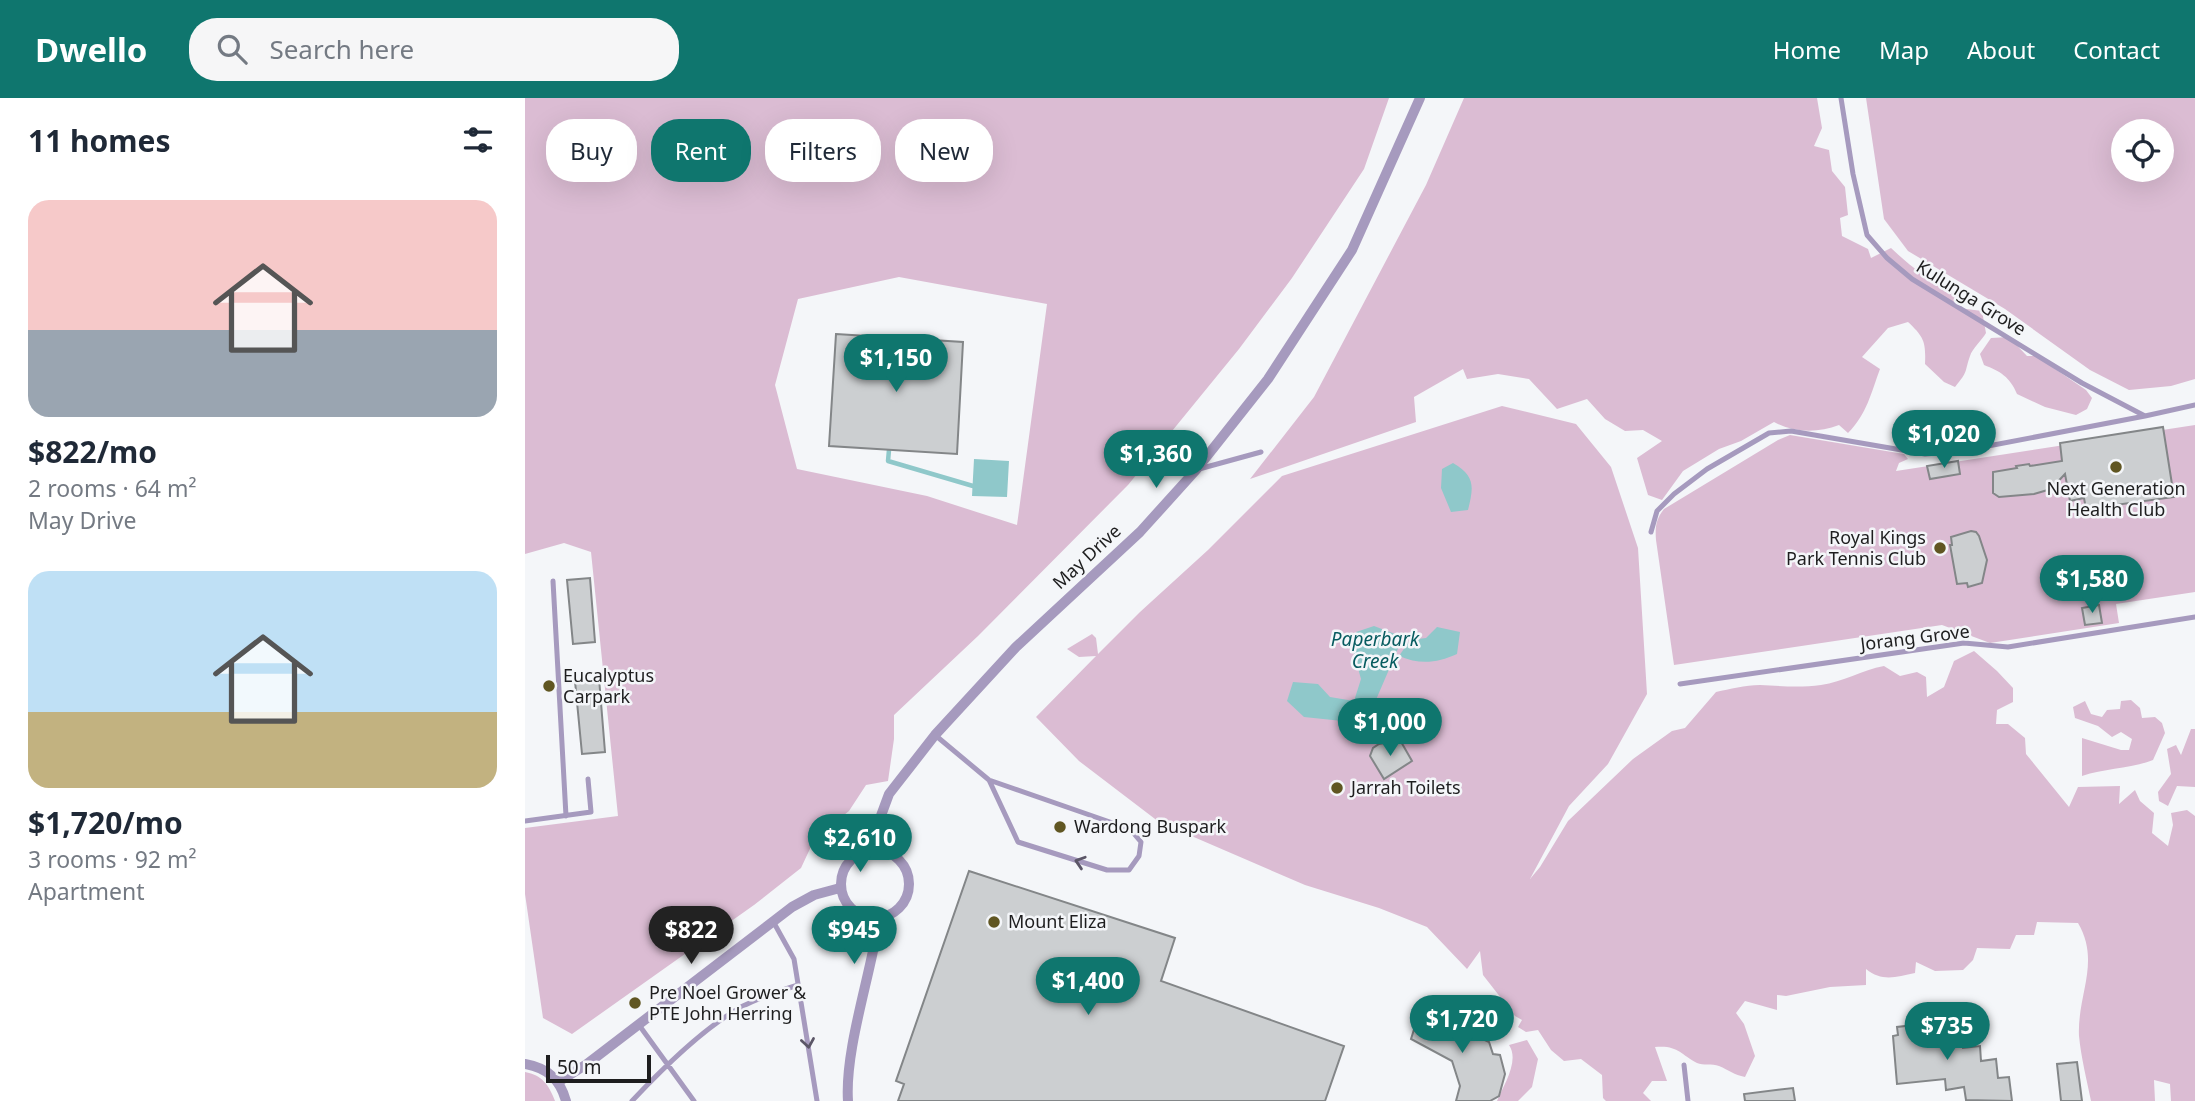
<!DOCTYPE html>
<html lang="en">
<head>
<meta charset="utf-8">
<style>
	body { margin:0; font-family:"Noto Sans",sans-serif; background:#f6f6f7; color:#1f2937; height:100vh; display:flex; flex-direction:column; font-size:26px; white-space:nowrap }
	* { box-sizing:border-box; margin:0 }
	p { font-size:23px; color:#747a83 }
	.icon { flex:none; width:38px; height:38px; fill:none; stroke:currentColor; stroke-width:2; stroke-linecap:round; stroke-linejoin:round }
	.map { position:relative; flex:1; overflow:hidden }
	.drawer { display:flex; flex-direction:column; background:#fff; width:525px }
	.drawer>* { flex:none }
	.guide { position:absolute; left:21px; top:21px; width:665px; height:63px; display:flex; gap:14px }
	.fabs { position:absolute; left:1586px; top:21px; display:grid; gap:14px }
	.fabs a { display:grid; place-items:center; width:63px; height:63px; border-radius:50%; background:#fff; box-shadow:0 7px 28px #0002; font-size:35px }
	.scale { position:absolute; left:21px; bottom:18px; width:105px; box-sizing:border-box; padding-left:7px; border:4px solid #1e1e1f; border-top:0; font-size:19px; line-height:24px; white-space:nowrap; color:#1e1e1f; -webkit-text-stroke:5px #f4f6f9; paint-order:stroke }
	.price { position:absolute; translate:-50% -60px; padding:0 16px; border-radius:24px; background:#0f766e; color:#fff; font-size:23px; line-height:46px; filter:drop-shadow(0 2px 4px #0008) }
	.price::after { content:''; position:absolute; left:50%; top:42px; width:21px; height:16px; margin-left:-10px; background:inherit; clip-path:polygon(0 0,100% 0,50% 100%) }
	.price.selected { background:#222; color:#fff }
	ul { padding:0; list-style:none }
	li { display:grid; align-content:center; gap:14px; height:371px; padding:0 28px }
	li span { display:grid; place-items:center; height:217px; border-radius:21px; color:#555 }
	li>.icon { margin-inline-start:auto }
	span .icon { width:126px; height:126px; fill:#fffc; stroke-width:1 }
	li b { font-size:30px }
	h2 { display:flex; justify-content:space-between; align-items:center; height:84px; padding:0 28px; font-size:30px }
	.tag { padding:0 24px; border-radius:28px; background:#fff; box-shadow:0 7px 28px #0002; font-size:24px; line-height:63px }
	.tag.selected { background:#0f766e; color:#fff }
	header { display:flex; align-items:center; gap:42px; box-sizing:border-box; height:98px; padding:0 35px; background:#0f766e; color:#fff }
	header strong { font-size:33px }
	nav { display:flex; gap:38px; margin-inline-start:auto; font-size:24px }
	.search { width:490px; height:63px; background:#f6f6f7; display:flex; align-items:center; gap:18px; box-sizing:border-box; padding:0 24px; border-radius:28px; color:#747a83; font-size:26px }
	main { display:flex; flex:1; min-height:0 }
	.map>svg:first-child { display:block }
</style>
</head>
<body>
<header>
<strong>Dwello</strong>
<div class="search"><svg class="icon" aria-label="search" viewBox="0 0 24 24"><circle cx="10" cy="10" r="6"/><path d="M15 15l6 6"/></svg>Search here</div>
<nav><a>Home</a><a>Map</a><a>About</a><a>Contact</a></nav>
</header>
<main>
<section class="drawer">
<h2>11 homes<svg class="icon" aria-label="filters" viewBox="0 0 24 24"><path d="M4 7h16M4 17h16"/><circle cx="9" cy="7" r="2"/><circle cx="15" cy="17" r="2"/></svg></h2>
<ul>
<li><span style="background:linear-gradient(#f6c9c9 60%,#9aa5b1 0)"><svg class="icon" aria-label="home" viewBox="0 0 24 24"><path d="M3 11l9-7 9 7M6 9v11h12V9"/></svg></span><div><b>$822/mo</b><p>2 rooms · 64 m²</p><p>May Drive</p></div></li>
<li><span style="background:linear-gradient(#bfe0f5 65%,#c2b280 0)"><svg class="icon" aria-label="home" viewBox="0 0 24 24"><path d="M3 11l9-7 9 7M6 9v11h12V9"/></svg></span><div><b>$1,720/mo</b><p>3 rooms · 92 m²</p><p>Apartment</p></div></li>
</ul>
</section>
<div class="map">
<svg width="1670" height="1003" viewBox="0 0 1670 1003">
	<rect width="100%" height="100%" fill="#f4f6f9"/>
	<!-- green -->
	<path fill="#dbbcd3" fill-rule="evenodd" d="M0 0H864L839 71 767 180 714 251 603 387 453 538 369 617V641L363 683 341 687 324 713 290 740 276 770 229 807 47 936 18 920 0 796V730L93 718 66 454 39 445 0 456ZM374 179 522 206 492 427 402 398 272 371 250 287 273 201Z
		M939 0H1292L1297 30 1289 48 1304 52 1307 73 1320 89 1323 117 1315 120 1317 138 1343 151 1346 160 1366 150C1384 167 1402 182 1426 190L1434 210 1457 213 1461 235C1457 242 1447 251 1445 258 1439 275 1444 272 1430 289L1419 284 1400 266C1401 244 1399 239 1383 224L1363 230 1337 259 1355 271C1346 295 1342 316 1323 335L1314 327C1293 335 1269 335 1249 324L1216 343 1194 351 1158 373 1137 402 1123 397 1112 360 1137 343 1118 332 1100 333 1080 321 1062 301 1032 311 1004 281 973 276 942 281 938 271 889 299 891 324 725 381 789 299 901 87Z
		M1341 0H1670V281L1646 288 1604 292 1565 272 1480 211 1383 153 1359 121ZM1598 33H1636V72H1598Z
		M1484 239 1502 258H1511L1561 292 1567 300 1562 311 1551 317 1520 309 1492 296C1485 279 1475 273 1459 267L1455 256 1466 240Z
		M977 308 1051 326 1086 369 1113 450 1122 596 1083 666 1044 708 1005 781 1015 769 1043 723 1108 661 1147 633 1160 630 1191 594C1205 591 1220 587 1235 587 1255 588 1275 590 1296 587 1318 584 1337 572 1359 568L1375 578 1392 574 1401 579 1402 599 1419 589 1429 563 1449 553 1472 573 1488 590V604L1472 612 1471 626H1483L1500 640 1501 656 1544 709 1553 689 1595 688 1594 706 1610 692 1615 703 1629 715 1627 735 1643 748 1648 727 1646 715 1662 712 1670 718V1003H1646L1645 986 1629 982 1630 1003H1566C1562 983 1556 959 1554 938 1552 897 1576 864 1553 825L1512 824 1509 837H1491L1485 851 1452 850 1448 862 1438 872 1410 873 1391 864 1390 875C1371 879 1357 884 1341 871V887L1305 889 1261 898 1252 897V912L1220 903 1211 915 1219 926 1230 958 1220 979C1209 977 1204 972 1194 968 1187 965 1178 968 1172 965 1155 956 1153 947 1130 949L1142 983H1127L1118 995 1126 1003H1081L1078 1000 1077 977 1056 961 1039 963 1026 952 1013 932 1001 934 993 929 997 922 990 918 958 877 955 853 942 871 902 829 854 810 780 787 634 724 554 663 511 619 571 558 554 559 542 551 567 536 571 540 573 556 615 514 683 452 757 378Z
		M1670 327V494L1591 506 1594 525 1465 545 1417 527 1149 567 1131 442C1130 429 1131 421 1139 411L1253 342 1265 337 1379 356 1383 361 1374 365 1371 373Z
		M1606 602 1615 610 1617 620 1630 619 1637 625 1640 635 1628 662C1605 671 1580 670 1557 678V640L1596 652H1604L1607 641 1596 634 1587 639 1573 628 1550 620 1548 609 1560 603 1566 616 1577 619 1582 612 1595 611 1596 603Z
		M1666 631H1670V689L1652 688 1643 708 1634 703 1633 694 1646 676 1642 651 1651 647 1656 657Z
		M1002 942 1013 961 1007 989 993 1003H972C978 988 995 963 984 947Z
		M0 974C17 977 24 987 30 1003H0Z"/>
	<!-- water -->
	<path fill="#8fc8ca" d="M449 361 484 363 482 399 447 398Z
		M928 365C950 378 949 388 943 412L926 414 916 390 917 371Z
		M849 528 878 539 844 618 827 624 779 619 762 603 768 584 793 586 805 599 829 603 836 581 829 556 831 534Z
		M912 529 935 534 932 556C912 565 895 567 874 558L885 542 901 540Z"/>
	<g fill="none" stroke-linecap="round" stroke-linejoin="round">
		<!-- stream -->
		<path stroke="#8fc8ca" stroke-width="4.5" d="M364 352 363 363 448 388"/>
	</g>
	<!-- building -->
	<path fill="#cccfd1" stroke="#838688" stroke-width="2" d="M311 236 438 244 432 356 304 348Z
		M1638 329 1649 399 1561 411 1559 400 1545 403 1540 376 1526 391 1509 396 1474 399 1468 395V374L1492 370 1491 368 1504 366 1505 368 1537 363 1535 345Z
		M1433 363 1435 376 1405 381 1402 368Z
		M1446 433 1451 434 1454 438 1462 462 1457 485 1443 489 1442 485 1432 486 1425 447H1427L1426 439Z
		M65 480 70 544 48 546 42 482Z
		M1574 507 1577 525 1560 527 1557 510Z
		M74 580 80 654 57 656 50 583Z
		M875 642 887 663 859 681 845 658 848 650 854 646Z
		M444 773 650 840 636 883 819 948 800 1003H373L379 986 371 983Z
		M898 903 911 911 912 928 927 919 938 921 949 937 964 944 968 956 975 957 980 976 974 998 965 1003H931L935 988 927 963 886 941Z
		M1434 922 1438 950 1455 948 1456 963 1471 961 1473 980 1484 979 1487 1003 1441 1002 1439 989 1421 992 1420 981 1372 986 1368 938 1373 937 1372 929Z
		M1552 964 1557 1003H1536L1532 966Z
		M1268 990 1270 1003H1220L1219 996Z"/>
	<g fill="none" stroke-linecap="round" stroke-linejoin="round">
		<!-- lane -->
		<path stroke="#a69abe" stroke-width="5" d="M1316 0 1328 76 1342 137 1362 160 1387 181 1557 285 1620 318 1670 307
			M674 371 736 354
			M1126 434 1132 413 1149 396 1182 371 1244 335 1266 333 1400 356 1437 353 1620 318
			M28 483 41 718
			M1155 586 1439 545 1483 549 1670 519
			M410 637 464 682 605 731 616 744 614 758 604 772H582L493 744 464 682
			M0 723 66 714 63 681
			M249 825 269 861 292 1003
			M114 927 169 1003
			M1159 967 1163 1003
			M107 1003C137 971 179 929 218 908 236 899 254 893 273 887"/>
		<!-- street -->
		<path stroke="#a69abe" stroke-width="10" d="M316 786a34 34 0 1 1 68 0a34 34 0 1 1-68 0Z
			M351 752 354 723 364 696 410 637 491 549 615 434 671 372 743 281 827 152 895 0
			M0 966C22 970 35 981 41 1003
			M33 984 62 966 267 809 289 797 315 790
			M323 1003C320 958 340 894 349 848L350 835 346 821"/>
	</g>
	<!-- one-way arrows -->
	<defs><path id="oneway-chevron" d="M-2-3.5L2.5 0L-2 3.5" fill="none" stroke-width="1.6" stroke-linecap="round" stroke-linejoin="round" transform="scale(1.75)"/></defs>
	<g stroke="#5b5667">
		<use href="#oneway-chevron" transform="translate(555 764) rotate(-162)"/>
		<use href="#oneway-chevron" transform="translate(283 945) rotate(81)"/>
	</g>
	<!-- markers -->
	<g fill="#605622" stroke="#f4f6f9" stroke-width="2.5">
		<circle cx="1591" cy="369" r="7"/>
		<circle cx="1415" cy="450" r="7"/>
		<circle cx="24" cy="588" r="7"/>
		<circle cx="812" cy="690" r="7"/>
		<circle cx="535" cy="729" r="7"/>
		<circle cx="469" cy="824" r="7"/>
		<circle cx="110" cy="905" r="7"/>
	</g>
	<g text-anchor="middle" stroke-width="5" stroke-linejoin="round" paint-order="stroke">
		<!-- street labels -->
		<g font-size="18" fill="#1e1e1f" stroke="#f4f6f9">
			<text transform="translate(1446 200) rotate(32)" y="6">Kulunga Grove</text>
			<text transform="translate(562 459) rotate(-43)" y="6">May Drive</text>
			<text transform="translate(1390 540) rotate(-7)" y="6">Jorang Grove</text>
		</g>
		<!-- poi labels -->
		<g font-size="18" fill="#1e1e1f" stroke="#f4f6f9" text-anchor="start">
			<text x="1591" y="397" text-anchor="middle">Next Generation<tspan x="1591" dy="21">Health Club</tspan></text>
			<text x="1401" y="446" text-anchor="end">Royal Kings<tspan x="1401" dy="21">Park Tennis Club</tspan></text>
			<text x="38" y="584">Eucalyptus<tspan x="38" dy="21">Carpark</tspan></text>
			<text x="826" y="696">Jarrah Toilets</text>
			<text x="549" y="735">Wardong Buspark</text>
			<text x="483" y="830">Mount Eliza</text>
			<text x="124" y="901">Pre Noel Grower &amp;<tspan x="124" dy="21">PTE John Herring</tspan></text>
		</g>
		<!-- water labels -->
		<g font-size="19" font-style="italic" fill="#065b5f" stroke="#f4f6f9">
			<text x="850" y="548">Paperbark<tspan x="850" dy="22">Creek</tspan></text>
		</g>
	</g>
</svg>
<div class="fabs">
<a><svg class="icon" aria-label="locate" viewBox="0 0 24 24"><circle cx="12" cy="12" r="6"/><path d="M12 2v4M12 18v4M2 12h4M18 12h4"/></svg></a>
</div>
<div class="scale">50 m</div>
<b class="price" style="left:371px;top:296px">$1,150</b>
<b class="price" style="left:1419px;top:372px">$1,020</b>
<b class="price" style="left:631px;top:392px">$1,360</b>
<b class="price" style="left:1567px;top:517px">$1,580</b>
<b class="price" style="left:865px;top:660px">$1,000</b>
<b class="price" style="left:335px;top:776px">$2,610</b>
<b class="price selected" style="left:166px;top:868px">$822</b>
<b class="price" style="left:329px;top:868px">$945</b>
<b class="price" style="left:563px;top:919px">$1,400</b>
<b class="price" style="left:937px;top:957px">$1,720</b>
<b class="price" style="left:1422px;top:964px">$735</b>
<div class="guide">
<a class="tag">Buy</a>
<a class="tag selected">Rent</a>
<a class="tag">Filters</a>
<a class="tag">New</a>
</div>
</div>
</main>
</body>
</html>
